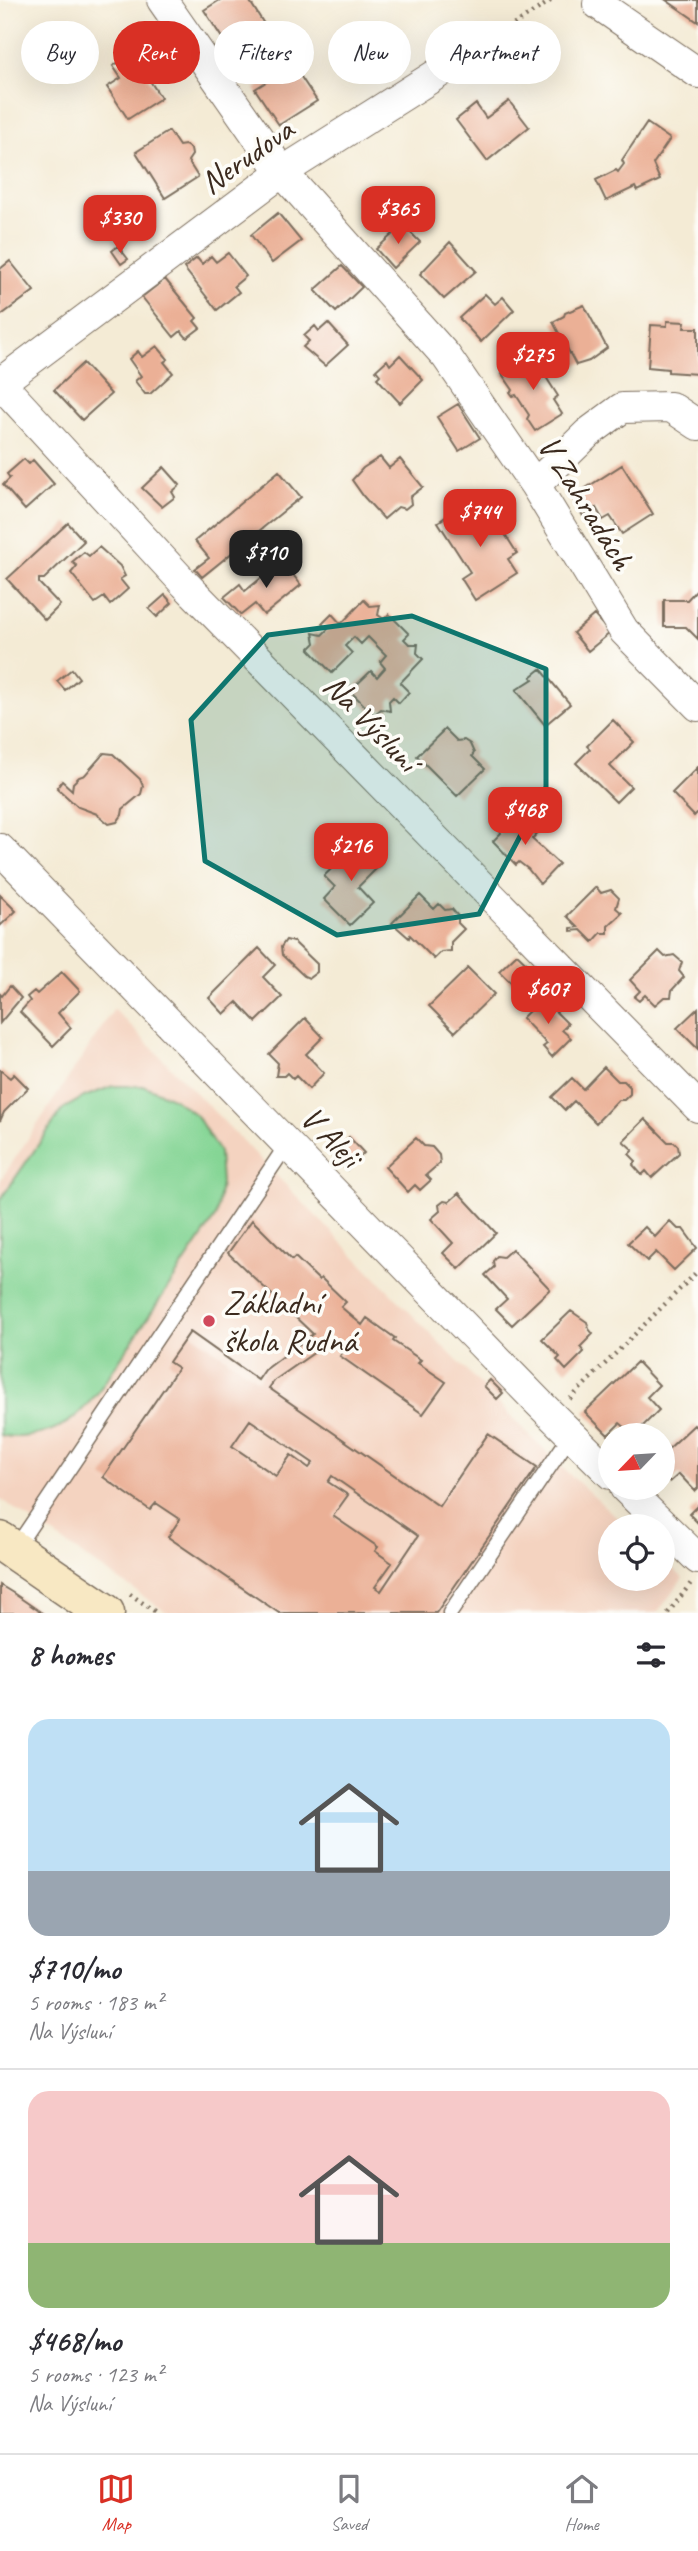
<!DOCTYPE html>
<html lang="en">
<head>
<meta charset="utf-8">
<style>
	body { margin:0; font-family:Caveat,sans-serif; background:#f2f2f3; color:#2b2b33; height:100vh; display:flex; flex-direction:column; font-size:26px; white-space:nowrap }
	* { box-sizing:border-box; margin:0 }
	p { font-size:23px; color:#7c7c81 }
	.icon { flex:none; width:38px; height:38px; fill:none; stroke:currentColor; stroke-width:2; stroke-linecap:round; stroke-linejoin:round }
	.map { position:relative; height:1613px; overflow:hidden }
	.side { display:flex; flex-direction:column; background:#fff; flex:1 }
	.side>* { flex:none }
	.banner { position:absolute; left:21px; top:21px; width:656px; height:63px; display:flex; gap:14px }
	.needle { width:46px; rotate:245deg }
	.buttons { position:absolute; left:598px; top:1423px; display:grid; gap:14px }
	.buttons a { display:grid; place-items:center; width:77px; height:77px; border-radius:50%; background:#fff; box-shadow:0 7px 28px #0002; font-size:35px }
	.price { position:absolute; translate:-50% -60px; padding:0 16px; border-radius:14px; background:#d93025; color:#fff; font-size:23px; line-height:46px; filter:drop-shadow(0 2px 4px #0008) }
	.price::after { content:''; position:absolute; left:50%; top:42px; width:21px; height:16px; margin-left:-10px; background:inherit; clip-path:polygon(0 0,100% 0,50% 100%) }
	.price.active { background:#222; color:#fff }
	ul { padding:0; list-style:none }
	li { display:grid; align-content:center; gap:14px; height:371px; padding:0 28px }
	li+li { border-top:2px solid #e1e1e2 }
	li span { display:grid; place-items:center; height:217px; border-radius:21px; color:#555 }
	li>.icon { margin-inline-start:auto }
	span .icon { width:126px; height:126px; fill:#fffc; stroke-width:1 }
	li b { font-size:30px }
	h2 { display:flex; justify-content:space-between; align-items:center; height:84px; padding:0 28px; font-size:30px }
	.chip { padding:0 24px; border-radius:32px; background:#fff; box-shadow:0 7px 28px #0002; font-size:24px; line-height:63px }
	.chip.active { background:#d93025; color:#fff }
	.dock { display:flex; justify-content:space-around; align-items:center; height:98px; border-top:2px solid #e1e1e2; background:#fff; font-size:19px; color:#7c7c81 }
	.dock a { display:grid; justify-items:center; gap:4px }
	.dock .active { color:#d93025 }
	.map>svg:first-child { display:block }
</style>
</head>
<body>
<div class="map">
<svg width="698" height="1613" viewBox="0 0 698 1613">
	<rect width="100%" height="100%" fill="#fdfcf7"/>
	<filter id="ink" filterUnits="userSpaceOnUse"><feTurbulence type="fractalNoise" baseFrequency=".0143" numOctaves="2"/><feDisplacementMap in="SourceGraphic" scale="14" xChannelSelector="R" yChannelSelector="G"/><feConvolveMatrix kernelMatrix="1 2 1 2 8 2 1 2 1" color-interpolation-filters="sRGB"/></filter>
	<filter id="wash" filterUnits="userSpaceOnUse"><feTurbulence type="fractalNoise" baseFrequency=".00686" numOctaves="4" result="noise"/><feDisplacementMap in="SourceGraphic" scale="28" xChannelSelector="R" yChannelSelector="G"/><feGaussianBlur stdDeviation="1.57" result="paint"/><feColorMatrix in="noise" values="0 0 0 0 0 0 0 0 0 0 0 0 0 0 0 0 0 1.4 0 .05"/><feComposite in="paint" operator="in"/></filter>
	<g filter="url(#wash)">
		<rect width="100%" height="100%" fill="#f4ebd5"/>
		<!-- built -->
		<path fill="#f4d3c0" d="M114 1009 554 1460 626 1526H611V1578H663V1560L683 1578 657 1613H168L0 1499V1181Z"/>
		<!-- green -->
		<path fill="#85d595" stroke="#60805a" stroke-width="2" d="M113 1086H145L173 1098 197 1116 219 1152 221 1183 216 1216 96 1395C90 1401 84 1409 77 1415 59 1432 24 1441 0 1435V1200L63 1109 84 1097Z"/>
		<g id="blocks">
			<!-- building -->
			<path fill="#ebb096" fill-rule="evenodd" d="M220 0H249L264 24 228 47 204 10Z
				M666 0H698V22Z
				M138 49 151 69 145 73 161 98 128 119 107 87 121 78 113 66Z
				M293 65 317 101 279 125 255 89Z
				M509 101 529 127 487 161 456 120 476 104 486 118Z
				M647 123 670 139 653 164 660 180 637 191 635 187 606 201 596 180 616 170 618 172 624 164 622 160Z
				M169 131 179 146 185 145 191 149 192 155 188 161 198 177 165 198 136 152Z
				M278 213 301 241 272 263 251 235Z
				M403 225 420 242 393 268 376 249Z
				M450 242 476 271 444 299 420 274Z
				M118 246 128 259 121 264 112 251Z
				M228 253 246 276 234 286 239 292 217 310 184 268 197 258 202 264 211 256 216 262Z
				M10 261 34 291 0 316V269Z
				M342 266 362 287 336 312 315 290Z
				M165 279 197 318 194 321 200 328 187 338 181 331 174 337 142 297Z
				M485 294 495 304 503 297 514 310 481 342 459 318Z
				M584 305 607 348 589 361 576 365 565 344 562 345 560 340 562 339 553 322 564 316 565 313Z
				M667 321 685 322 684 328H698V374L668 372V369L648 367 651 325 667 326Z
				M328 323 348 345 325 366 303 347 309 341 304 336 315 326 319 331Z
				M157 346 168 359 164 362 173 373 150 394H145L135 381 141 376 129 359 138 351 142 357Z
				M400 355 423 380 400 403 377 378 380 375 376 370 387 360 390 365Z
				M532 355 558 396 553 400 562 414 535 431 527 419 529 415 516 395 513 396 510 392 513 390 502 374 513 367V364Z
				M83 363 111 394 82 420 54 390Z
				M458 404 480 438 459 451 437 417Z
				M380 457 389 468 400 459 423 487 410 497 411 504 405 509 398 507 384 519 364 497 352 480 363 468Z
				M24 459 29 464 33 460 54 484 25 510 3 485 10 478 7 474Z
				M622 465 653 514 622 534 610 516 603 520 596 508 583 516 572 497Z
				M164 467 180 485 172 492 175 497 162 507 142 488Z
				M279 471 301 497 202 577 195 569 209 558 195 541Z
				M470 501 485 523 494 517 517 553 508 559 517 573 475 600 461 578 470 572 438 522Z
				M68 523 84 541 44 579H39V583L60 605 45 620 7 579Z
				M99 547 120 566 125 576 120 579 128 589 110 605 104 597 95 603 71 573 77 566 72 562 84 552 89 556Z
				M286 558 294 569V576L301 585 264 615 255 604 241 615 224 597 240 584 245 591Z
				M698 588V639L686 627H664V600H687Z
				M165 595 172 603 157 617 149 609Z
				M364 600 370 606 380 605 378 615 384 619 389 614 409 634 404 639 409 644H418L417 653 423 659 400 683 409 692 399 703 393 697 389 701 390 711 381 709 374 715 350 691 371 671 377 677 385 668 380 662 386 655 368 637 361 644 354 637 345 646 352 653 332 673 309 649 315 643 313 633 322 635 328 629 322 624 332 614 341 624Z
				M594 615 610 633 588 651 573 633Z
				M72 669 79 678 65 690 57 681Z
				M541 669 570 704 545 725 516 690 533 679 531 677Z
				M613 720 634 742 610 766 631 787 616 802 576 763 590 749 587 746Z
				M445 729 457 741 464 740 470 744 474 753 472 756 485 769 457 796 417 756Z
				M104 753 113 754 140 779 143 786 141 794 123 809 122 815 117 822 109 824 97 814 78 807 57 788 62 781 72 790 73 783 79 777 85 775Z
				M698 767V812L694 816 672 793Z
				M519 811 526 819 528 817 541 829 532 839 559 864 540 884 528 869 519 862 516 865 493 841 501 833 499 828Z
				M360 841 382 863 358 887 373 903 350 925 324 899 335 887 324 876Z
				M596 887 601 893 611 890 619 898 616 908 622 913 608 926V933H601L593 942 581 930 571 931V928L578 927 567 916Z
				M0 895 16 911 0 926Z
				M420 895 434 909 439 904 445 910 452 909 458 916V923L464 929 451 942V951L441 952 434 959 410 935 409 938 392 923Z
				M286 940 294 942 317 964V972L309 978 304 976 282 955 281 947Z
				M259 948 275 965 263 977 282 997 256 1022 237 1002 224 1014 209 998Z
				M659 951 665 957 674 955 682 962 679 971 684 977 672 990 671 997H664L655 1005 645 995 639 1001 634 997 640 991 630 980Z
				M517 954 538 974 520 992 499 971Z
				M468 968 494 994 455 1032 429 1006Z
				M62 972 80 991 58 1013 71 1028 53 1046 20 1012 30 1001 27 997 34 991 37 994Z
				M10 986 21 998 0 1023V994L2 996Z
				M542 998 568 1024 562 1030 571 1038 552 1057 543 1047 547 1044 522 1018Z
				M698 1008V1049L677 1028Z
				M305 1018 323 1037 306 1054 324 1073 309 1089 296 1076 293 1079 287 1073 284 1076H276L278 1063 269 1054Z
				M604 1067 618 1081H624L630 1087V1094L624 1100H618L596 1123 574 1101 565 1110 552 1097 572 1078 583 1089Z
				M0 1070 10 1078 14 1074 28 1088 4 1112 0 1121Z
				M645 1119 668 1142H674L678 1146 679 1153 652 1178 646 1171 642 1175 633 1165 636 1161 629 1154 633 1150 623 1141Z
				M349 1137 364 1153 347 1170 331 1155Z
				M416 1138 424 1146 432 1147 439 1155 440 1163 426 1175 431 1180 420 1190 415 1185 408 1192 385 1167Z
				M459 1193 496 1233 459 1269 443 1253 453 1243 431 1219 440 1211 439 1205 444 1201 449 1202Z
				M252 1220 292 1260 295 1257 319 1280 321 1278 346 1302 341 1307 362 1325 367 1318 395 1338 393 1341 421 1360 418 1363 446 1382 423 1414 340 1356 346 1348 330 1336 315 1352 275 1380 269 1388 439 1506 488 1434 537 1467 436 1613H279L168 1537 180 1519 156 1503 150 1510 103 1477 178 1368 169 1362 190 1332 258 1380 265 1370 313 1334 228 1253ZM250 1420 313 1463 309 1468 291 1455 276 1476 232 1446ZM332 1476 418 1536 381 1591 375 1587 392 1563 375 1551 378 1547 333 1516 348 1495 328 1482Z
				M670 1221 678 1229H683L697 1248 674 1270 656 1252 647 1261 628 1243 645 1227 655 1237Z
				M512 1249 550 1289 512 1325 496 1309 507 1299 485 1275 494 1267 493 1261 497 1256 503 1257Z
				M571 1311 587 1322 589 1329 593 1334 580 1347 584 1352 566 1370 557 1360 560 1357 542 1339Z
				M637 1362 659 1385 647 1397 659 1410 634 1435 620 1423 608 1435 585 1412Z
				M490 1380 503 1393 497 1399 484 1386Z
				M694 1425 698 1429V1488L695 1491 679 1474 670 1482 663 1474V1454Z
				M698 1505V1523L689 1514Z
				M0 1585 13 1593 42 1613H0Z"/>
		</g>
	</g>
	<g filter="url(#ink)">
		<use href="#blocks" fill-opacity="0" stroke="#7c6e5e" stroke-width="2"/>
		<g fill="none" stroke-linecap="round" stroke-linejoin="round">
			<!-- lane casing -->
			<g stroke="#7c6e5e" stroke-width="17">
				<path id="lane" d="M15 1549 288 1143
					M450 1613 571 1435"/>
			</g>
			<!-- street casing -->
			<g stroke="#7c6e5e" stroke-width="32">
				<path id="street" d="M162 0 282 172 446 356 535 485 624 631 698 706
					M598 4 698 73
					M0 383 185 584 698 1107
					M0 383 282 172 475 50
					M535 485 588 433 622 408 671 407 698 425
					M0 849 539 1403 611 1474
					M625 1488 698 1559"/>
			</g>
			<!-- secondary casing -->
			<g stroke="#7c6e5e" stroke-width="41">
				<path id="secondary" d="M0 1541 105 1613"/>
			</g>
			<!-- path -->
			<path stroke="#7c6e5e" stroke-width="4.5" stroke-dasharray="2 5" stroke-linecap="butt" d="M496 36 552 0
				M570 1399 698 1271
				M130 1594 157 1613
				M668 1613 691 1583"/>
			<!-- lane -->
			<use href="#lane" stroke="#fff" stroke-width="14"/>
			<!-- street -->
			<use href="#street" stroke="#fff" stroke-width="30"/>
			<!-- secondary -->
			<use href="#secondary" stroke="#f8e8c3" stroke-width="38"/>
		</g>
	</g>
	<!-- marked area -->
	<path fill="#0f766e" fill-opacity="0.2" stroke="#0f766e" stroke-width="5" stroke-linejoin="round" d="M412 616 546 669V787L479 914 337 935 205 861 191 720 268 635Z"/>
	<!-- markers -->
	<circle fill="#d1495b" stroke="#fdfcf7" stroke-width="2.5" cx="209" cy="1321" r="7"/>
	<g text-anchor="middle" stroke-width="7" stroke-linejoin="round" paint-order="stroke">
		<!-- street labels -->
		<g font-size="33" fill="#3b2a1e" stroke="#fdfcf7">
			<text transform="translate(246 155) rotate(-35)" y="12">Nerudova</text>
			<text transform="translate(587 502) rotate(58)" y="12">V Zahradách</text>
			<text transform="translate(372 722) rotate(46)" y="12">Na Výsluní</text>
			<text transform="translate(332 1136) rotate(46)" y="12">V Aleji</text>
		</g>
		<!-- poi labels -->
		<g font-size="33" fill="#3b2a1e" stroke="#fdfcf7" text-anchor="start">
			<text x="223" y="1314">Základní<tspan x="223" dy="38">škola Rudná</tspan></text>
		</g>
	</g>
</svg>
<div class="buttons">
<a><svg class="needle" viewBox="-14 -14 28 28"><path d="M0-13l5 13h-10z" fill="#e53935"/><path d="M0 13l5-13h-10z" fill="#7c7c81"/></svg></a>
<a><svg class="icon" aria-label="locate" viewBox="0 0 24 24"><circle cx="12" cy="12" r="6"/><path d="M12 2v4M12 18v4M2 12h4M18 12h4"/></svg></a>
</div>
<b class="price" style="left:398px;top:246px">$365</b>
<b class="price" style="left:120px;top:255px">$330</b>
<b class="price" style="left:533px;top:392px">$275</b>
<b class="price" style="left:480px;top:549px">$744</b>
<b class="price active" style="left:266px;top:590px">$710</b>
<b class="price" style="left:525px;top:847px">$468</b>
<b class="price" style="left:351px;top:883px">$216</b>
<b class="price" style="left:548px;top:1026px">$607</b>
<div class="banner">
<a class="chip">Buy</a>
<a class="chip active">Rent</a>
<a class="chip">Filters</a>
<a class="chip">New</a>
<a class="chip">Apartment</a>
</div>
</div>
<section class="side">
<h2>8 homes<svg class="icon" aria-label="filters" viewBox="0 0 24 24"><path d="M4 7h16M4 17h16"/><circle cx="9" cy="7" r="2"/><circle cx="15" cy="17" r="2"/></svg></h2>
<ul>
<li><span style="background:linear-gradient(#bfe0f5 70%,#9aa5b1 0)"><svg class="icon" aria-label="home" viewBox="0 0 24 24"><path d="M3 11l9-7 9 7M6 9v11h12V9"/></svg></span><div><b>$710/mo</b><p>5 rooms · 183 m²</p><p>Na Výsluní</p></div></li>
<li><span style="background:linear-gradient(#f6c9c9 70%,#8fb573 0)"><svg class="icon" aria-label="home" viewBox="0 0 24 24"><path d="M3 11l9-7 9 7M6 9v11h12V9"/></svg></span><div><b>$468/mo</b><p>5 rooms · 123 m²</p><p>Na Výsluní</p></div></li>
</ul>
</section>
<nav class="dock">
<a class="active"><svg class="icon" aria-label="map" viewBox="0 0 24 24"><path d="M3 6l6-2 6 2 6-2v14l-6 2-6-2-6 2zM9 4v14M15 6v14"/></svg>Map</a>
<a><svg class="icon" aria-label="saved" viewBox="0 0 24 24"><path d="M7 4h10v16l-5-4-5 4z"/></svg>Saved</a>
<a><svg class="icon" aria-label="home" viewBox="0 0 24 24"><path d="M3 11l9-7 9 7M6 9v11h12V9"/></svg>Home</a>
</nav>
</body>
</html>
